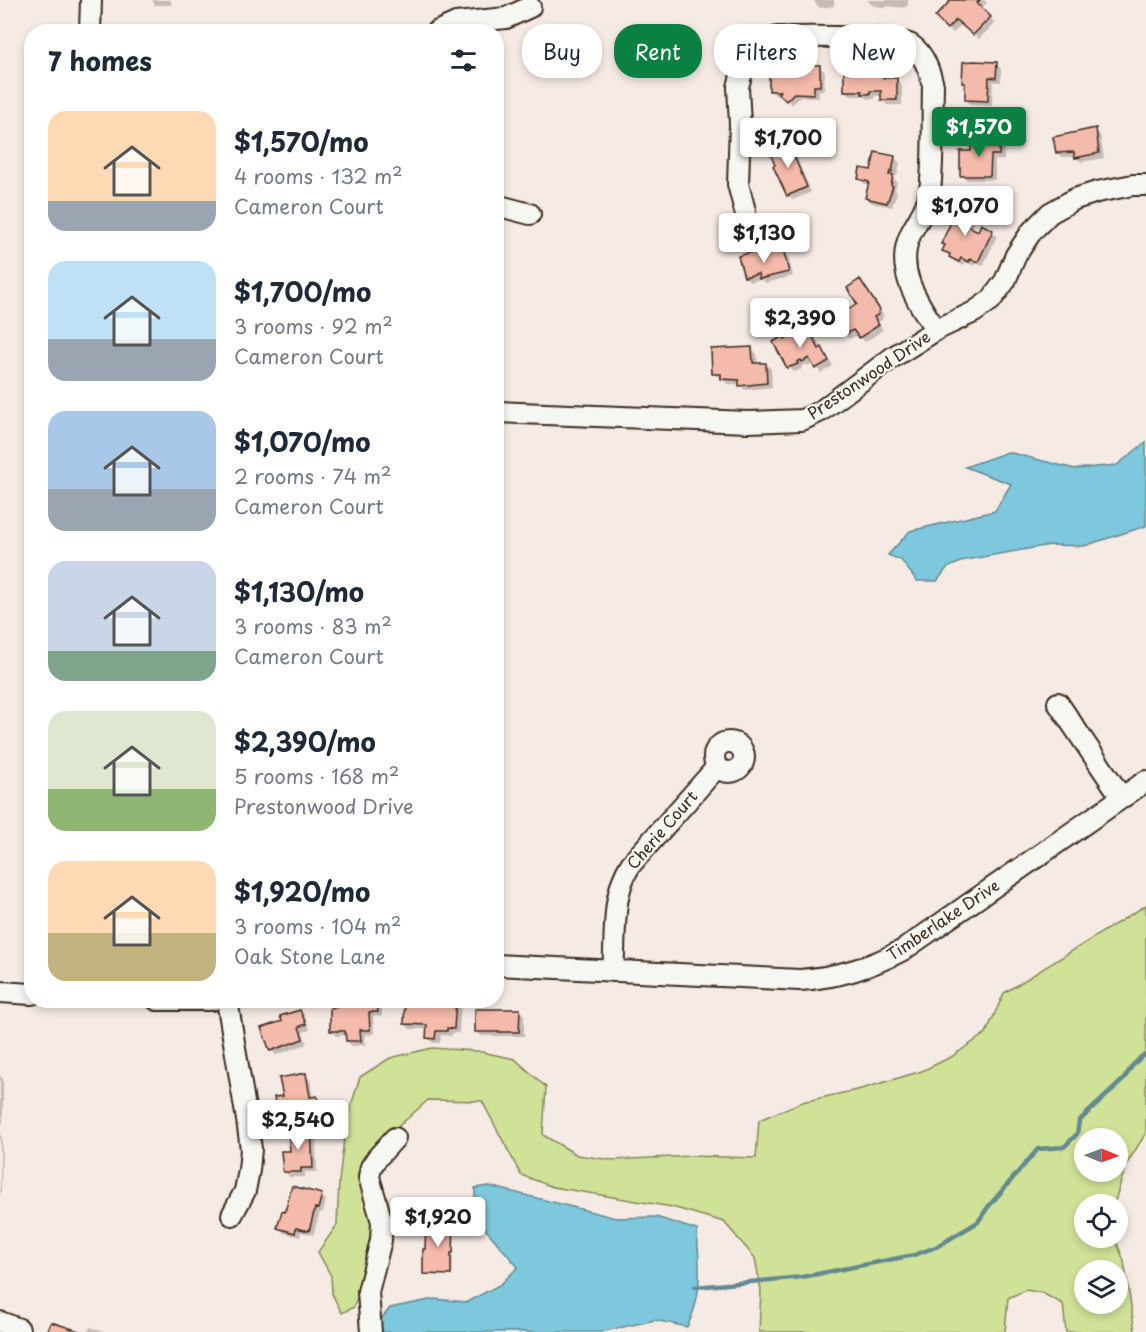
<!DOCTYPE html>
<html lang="en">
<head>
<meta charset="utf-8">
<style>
	body { margin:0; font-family:"Playpen Sans",sans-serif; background:#f2f2f3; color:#1f2937; height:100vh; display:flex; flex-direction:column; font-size:22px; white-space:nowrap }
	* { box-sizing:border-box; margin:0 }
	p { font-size:20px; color:#747a83 }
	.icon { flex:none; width:33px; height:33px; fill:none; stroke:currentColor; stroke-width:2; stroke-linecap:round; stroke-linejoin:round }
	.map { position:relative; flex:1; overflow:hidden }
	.side { position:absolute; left:24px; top:24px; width:480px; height:984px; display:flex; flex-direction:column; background:#fff; border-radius:24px; box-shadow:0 3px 9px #0003 }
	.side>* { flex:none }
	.guide { position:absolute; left:522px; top:24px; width:534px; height:54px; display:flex; gap:12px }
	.needle { width:39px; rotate:91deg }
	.buttons { position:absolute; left:1074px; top:1128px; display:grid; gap:12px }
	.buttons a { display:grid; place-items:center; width:54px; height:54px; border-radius:50%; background:#fff; box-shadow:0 3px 9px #0003; font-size:30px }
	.price { position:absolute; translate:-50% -51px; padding:0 14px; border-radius:6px; background:#fff; color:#222; font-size:20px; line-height:39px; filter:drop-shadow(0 2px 3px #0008) }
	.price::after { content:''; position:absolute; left:50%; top:36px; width:18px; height:14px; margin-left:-9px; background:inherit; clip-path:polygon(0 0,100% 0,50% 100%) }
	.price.on { background:#0b8043; color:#fff }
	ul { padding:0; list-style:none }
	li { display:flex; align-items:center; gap:18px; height:150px; padding:0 24px }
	li span { display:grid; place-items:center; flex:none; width:168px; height:120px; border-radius:18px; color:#555 }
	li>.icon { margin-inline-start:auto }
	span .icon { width:72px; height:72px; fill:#fffc; stroke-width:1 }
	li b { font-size:26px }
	h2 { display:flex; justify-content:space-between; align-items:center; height:72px; padding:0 24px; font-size:26px }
	.pill { padding:0 21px; border-radius:24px; background:#fff; box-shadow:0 3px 9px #0003; font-size:21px; line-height:54px }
	.pill.on { background:#0b8043; color:#fff }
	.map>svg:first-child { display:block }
</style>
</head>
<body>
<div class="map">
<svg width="1146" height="1332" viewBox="0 0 1146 1332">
	<rect width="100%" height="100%" fill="#f6eae4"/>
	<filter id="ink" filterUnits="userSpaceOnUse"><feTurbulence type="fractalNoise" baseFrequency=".0167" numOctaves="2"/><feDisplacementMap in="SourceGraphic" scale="12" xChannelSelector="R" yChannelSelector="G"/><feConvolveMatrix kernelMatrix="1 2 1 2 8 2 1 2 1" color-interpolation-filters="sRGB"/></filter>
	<g filter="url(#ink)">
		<!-- green -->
		<path fill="#cfe297" stroke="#85865a" stroke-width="1.5" fill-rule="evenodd" d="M1146 905V1133L1126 1165 1114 1204H1084V1238H1115L1124 1261 1135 1332H1066L1063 1304 1042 1293 1026 1290 1008 1298 1005 1332H759L761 1290 755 1258 724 1222 672 1207 553 1187 521 1175 482 1101 428 1100 379 1144 377 1236 354 1307 342 1313 332 1294 331 1276 318 1252 337 1225 339 1181 346 1122 360 1077 390 1058 432 1048 477 1051 515 1059 546 1087 543 1135 577 1155 612 1160 691 1156 756 1158 759 1120 802 1102 861 1089 922 1071 951 1057 986 1033 1004 993ZM1084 1138H1118V1172H1084ZM1084 1270H1118V1304H1084Z"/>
		<!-- water -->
		<path fill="#7dc8dd" stroke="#638991" stroke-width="1.5" d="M1146 442V526L1084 546 1050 545 965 560 947 568 937 581H917L901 560 888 555 910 531 995 511 1011 484 965 467 1008 452 1075 469 1117 465Z
			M489 1186 616 1218 656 1217 697 1230C699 1267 704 1292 687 1327L655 1320 600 1332H379L378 1323 390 1308 434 1299 467 1302 501 1284 518 1267 475 1217V1188Z"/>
		<!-- shadow -->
		<path fill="#0003" d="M152 0H171V5H155Z
			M815 0H834V6L820 8 815 3Z
			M867 0H908V6H905V8L887 6 886 8 872 5Z
			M953 0H984L987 3 980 9 995 23 979 39 962 24 953 33 937 17Z
			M996 63 1001 69V82H993L992 106 971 105 966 100 967 86 963 82Z
			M820 67 825 72 824 90H819V98L799 97 792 105 783 95H775L770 90 783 71Z
			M883 67 888 72V80H897L902 85V105H887L882 100V96H875V99H868L865 96H851L846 91Z
			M1095 130 1100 135 1104 158 1081 162 1076 157H1062L1057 152Z
			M999 140 1004 145V160H995V180H967L962 175 973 153 981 146Z
			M788 144 793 149 811 192 793 200 788 195Z
			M895 158 900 163 897 176H895L894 179 897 182 895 190 897 192 892 207 872 203 867 198 869 185 865 184 860 179Z
			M973 209 978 214 971 229 979 233 992 231 997 236 983 266 975 263 974 266 966 262 964 266 955 262 944 250 946 246 943 243Z
			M782 250 788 255 793 276 766 283 761 279 750 282 745 277 755 253 758 256Z
			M864 286 884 316 882 317 883 319 878 322 883 330 865 342 858 335 849 339 844 334 859 304Z
			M802 328 814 336 833 366 821 373 814 363 808 366 807 364 801 367 802 369 794 372 789 367 785 340Z
			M752 349 757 354V365L766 364 771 369 772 387 745 390 740 384H728L713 373Z
			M354 1000H380L382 1002V1016H373L374 1034 365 1035V1045L352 1046 347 1041V1035L336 1036 331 1030 354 1006Z
			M407 1000 423 1001 430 1004V1000H459L461 1002 459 1033H452V1036L441 1035 440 1043H433L428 1038V1029H410L405 1024Z
			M519 1010 524 1015V1036H481L476 1031Z
			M300 1012 305 1017 310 1030 303 1032 307 1044 276 1055 271 1050 283 1022Z
			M0 1075 3 1079V1124H0Z
			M305 1075 310 1080 313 1098H316L321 1103 323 1111 316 1113 317 1119 285 1124 280 1119 284 1097Z
			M311 1131 316 1136 317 1172H305V1177H290L285 1172 291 1152Z
			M0 1134 2 1137 1 1193H0Z
			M321 1195 326 1200 323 1213 320 1212 313 1235 301 1232 300 1237 284 1233 279 1228Z
			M454 1225 452 1276 426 1274Z
			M90 1327 104 1332H88Z"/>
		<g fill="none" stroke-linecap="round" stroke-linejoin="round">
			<!-- stream -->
			<path stroke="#638991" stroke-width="4.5" d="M695 1287 802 1277 914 1255 936 1247 978 1222 988 1207 1038 1149 1064 1147 1077 1134 1079 1121 1124 1079 1132 1066 1142 1056 1146 1055"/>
		</g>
		<!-- building -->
		<path fill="#f4baab" stroke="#3b2a1e" stroke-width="1.5" d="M951 0H980L977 3 991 17 973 35 956 20 947 29 935 17Z
			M974 61 997 62 996 78 989 77 988 101 965 100V83H962L963 62Z
			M781 64 820 65V86H814V94L794 93 786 101 778 93 780 91H769V69L781 70Z
			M844 65H884L883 78H897V100H881V91H870V94H862V91H844Z
			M1096 128 1099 153 1075 158 1074 152 1056 153 1053 137Z
			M980 138H1000L999 155H991L990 176H960V151H971V145H980Z
			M788 142 807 187 787 196 773 166 775 165 769 151Z
			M875 152 895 156 892 172 890 171 889 175H893L891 185 893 186 887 203 865 198 869 182 858 179 860 168 871 170Z
			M960 202 974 208 966 225 978 231 981 224 993 230 978 262 970 259 969 262 961 258 959 262 949 257 950 254 942 251 945 245 941 244Z
			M783 249 789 272 759 279 758 274 744 277 738 256 756 251V255Z
			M860 279 880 310 878 312 879 314 874 317 879 325 859 338 853 330 843 335 833 319 857 304 847 288Z
			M802 326 805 331 809 330 819 349 822 347 829 361 815 369 809 358 802 362 801 360 797 362 798 364 787 368 773 342 783 336 785 339Z
			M752 347 753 363H766L767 383 739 386V380L721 379V374H712L711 349Z
			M352 1000H377L378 1012H369L370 1030H360L361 1041H346L345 1031H330V1008L339 1007 338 1005 352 1004Z
			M405 1000 428 1002V1000H456L454 1029 447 1028V1031H436L435 1039 426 1038 427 1025 404 1024Z
			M475 1009H520L519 1032H475Z
			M300 1010 306 1024 299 1027 303 1039 270 1051 261 1028 282 1021 280 1016Z
			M306 1073 310 1097 317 1096 319 1107 312 1108 313 1114 278 1120 274 1097 283 1096 279 1078Z
			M288 1129H311L313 1168H301V1172H283L281 1151H290Z
			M292 1186 322 1194 318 1209 315 1208 309 1231 296 1228 295 1233 277 1228 282 1211 285 1212Z
			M426 1222 454 1223 453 1253H451V1275L423 1274V1249H425Z
			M51 1322 82 1332H47Z"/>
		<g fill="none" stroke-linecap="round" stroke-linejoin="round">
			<!-- minor casing -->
			<g stroke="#3b2a1e" stroke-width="24">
				<path id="minor" d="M90 32 91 0
					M436 32 456 23 506 18 530 7
					M496 205 530 214
					M745 211 738 184 740 124 738 87 746 57 763 41 777 37C800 37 897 35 911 45 924 54 929 70 933 85 932 120 934 156 930 191 928 207 918 219 911 233 894 269 917 301 936 330
					M496 412 748 422 802 420 821 411 893 357 936 330 974 312 991 300 1005 281 1016 255 1032 231 1050 213 1075 199 1097 192 1133 185H1146
					M1058 703 1122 798
					M714 757a15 15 0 1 1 30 0a15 15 0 1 1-30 0Z
					M496 965 800 980C838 977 869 968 903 950L1146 781
					M613 971C616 935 611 894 631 864L717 767
					M0 992 32 994
					M157 1000H212
					M227 1000 247 1120 251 1149 249 1170 245 1191 232 1215
					M0 1322 19 1329 18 1332
					M371 1332 368 1292 381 1240 382 1222 369 1177 371 1167 377 1158 395 1138"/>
			</g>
			<!-- minor -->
			<use href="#minor" stroke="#f6f6f2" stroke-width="20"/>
		</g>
	</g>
	<g text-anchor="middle" stroke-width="4.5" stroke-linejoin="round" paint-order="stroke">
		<!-- street labels -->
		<g font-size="16" fill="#3b2a1e" stroke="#f6f6f2">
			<text transform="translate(869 375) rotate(-34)" y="6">Prestonwood Drive</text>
			<text transform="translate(662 830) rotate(-49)" y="6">Cherie Court</text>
			<text transform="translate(943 920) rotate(-34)" y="6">Timberlake Drive</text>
		</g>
	</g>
</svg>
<div class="buttons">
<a><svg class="needle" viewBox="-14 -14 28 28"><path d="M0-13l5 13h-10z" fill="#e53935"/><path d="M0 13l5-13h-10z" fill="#747a83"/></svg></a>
<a><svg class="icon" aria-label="locate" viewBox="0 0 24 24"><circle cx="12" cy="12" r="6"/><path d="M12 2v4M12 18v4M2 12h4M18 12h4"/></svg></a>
<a><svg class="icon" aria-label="layers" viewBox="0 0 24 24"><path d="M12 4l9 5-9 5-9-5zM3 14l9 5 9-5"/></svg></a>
</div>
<b class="price on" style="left:979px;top:158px">$1,570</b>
<b class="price" style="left:788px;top:169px">$1,700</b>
<b class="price" style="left:965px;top:237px">$1,070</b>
<b class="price" style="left:764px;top:264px">$1,130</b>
<b class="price" style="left:800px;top:349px">$2,390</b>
<b class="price" style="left:298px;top:1151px">$2,540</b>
<b class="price" style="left:438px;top:1248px">$1,920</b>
<div class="guide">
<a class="pill">Buy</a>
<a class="pill on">Rent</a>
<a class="pill">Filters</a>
<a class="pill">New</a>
</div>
<section class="side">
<h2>7 homes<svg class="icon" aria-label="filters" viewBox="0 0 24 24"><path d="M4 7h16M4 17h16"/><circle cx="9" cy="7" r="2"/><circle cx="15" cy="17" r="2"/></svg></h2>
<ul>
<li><span style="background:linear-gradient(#ffd9b3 75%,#9aa5b1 0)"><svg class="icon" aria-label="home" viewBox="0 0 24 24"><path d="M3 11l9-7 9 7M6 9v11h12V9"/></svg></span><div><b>$1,570/mo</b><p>4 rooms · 132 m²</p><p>Cameron Court</p></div></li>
<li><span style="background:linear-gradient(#bfe0f5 65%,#9aa5b1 0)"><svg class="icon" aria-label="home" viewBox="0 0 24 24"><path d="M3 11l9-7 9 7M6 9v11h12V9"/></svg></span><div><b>$1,700/mo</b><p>3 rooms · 92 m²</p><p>Cameron Court</p></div></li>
<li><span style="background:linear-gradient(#a9c7e8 65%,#9aa5b1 0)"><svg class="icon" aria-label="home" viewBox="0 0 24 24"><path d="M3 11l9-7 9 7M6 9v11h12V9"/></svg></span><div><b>$1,070/mo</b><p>2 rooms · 74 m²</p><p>Cameron Court</p></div></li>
<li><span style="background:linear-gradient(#c9d6e8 75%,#7fa58c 0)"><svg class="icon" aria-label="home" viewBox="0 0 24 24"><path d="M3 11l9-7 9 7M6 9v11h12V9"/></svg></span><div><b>$1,130/mo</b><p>3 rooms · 83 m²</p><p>Cameron Court</p></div></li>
<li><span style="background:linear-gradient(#dfe7d0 65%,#8fb573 0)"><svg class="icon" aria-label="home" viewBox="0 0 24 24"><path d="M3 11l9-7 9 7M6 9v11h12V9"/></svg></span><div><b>$2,390/mo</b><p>5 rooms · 168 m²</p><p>Prestonwood Drive</p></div></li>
<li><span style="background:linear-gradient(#ffd9b3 60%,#c2b280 0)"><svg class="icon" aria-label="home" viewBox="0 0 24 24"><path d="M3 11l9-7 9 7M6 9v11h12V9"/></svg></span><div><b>$1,920/mo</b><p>3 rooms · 104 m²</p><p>Oak Stone Lane</p></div></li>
</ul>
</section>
</div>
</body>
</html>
